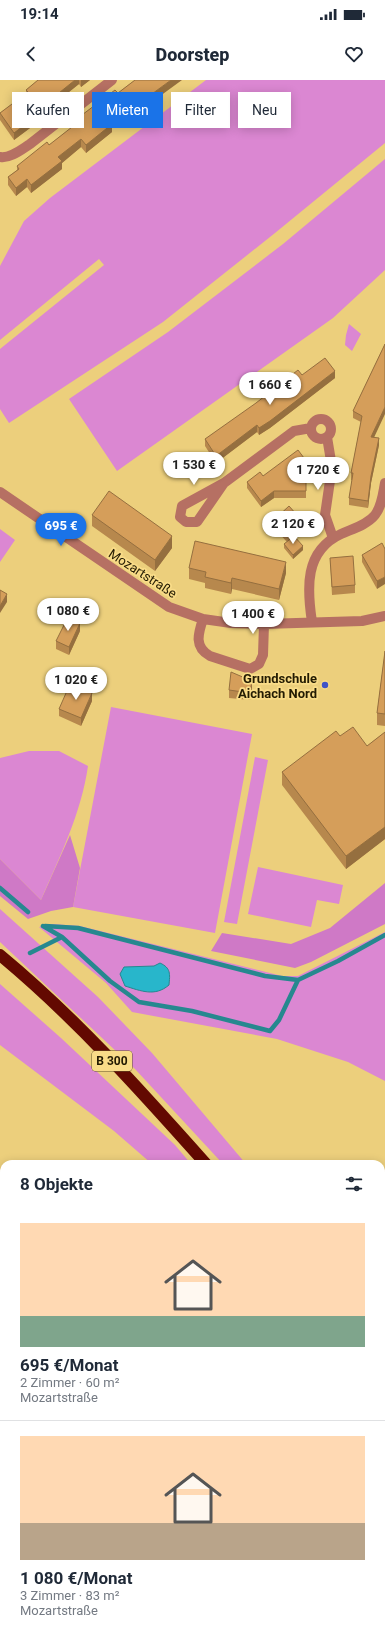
<!DOCTYPE html>
<html lang="de">
<head>
<meta charset="utf-8">
<style>
	body { margin:0; font-family:Roboto,sans-serif; background:#f6f6f7; color:#1f2937; height:100vh; display:flex; flex-direction:column; font-size:15px; white-space:nowrap }
	* { box-sizing:border-box; margin:0 }
	p { font-size:13px; color:#747a83 }
	.icon { flex:none; width:22px; height:22px; fill:none; stroke:currentColor; stroke-width:2; stroke-linecap:round; stroke-linejoin:round }
	.map { position:relative; flex:1; overflow:hidden }
	.sheet { position:absolute; left:0px; top:1080px; width:385px; height:480px; display:flex; flex-direction:column; background:#fff; border-radius:12px 12px 0 0; box-shadow:0 2px 10px #0003 }
	.sheet>* { flex:none }
	.guide { position:absolute; left:12px; top:12px; width:361px; height:36px; display:flex; gap:8px }
	.price { position:absolute; translate:-50% -34px; padding:0 9px; border-radius:14px; background:#fff; color:#222; font-size:13px; line-height:26px; filter:drop-shadow(0 1px 2px #0008) }
	.price::after { content:''; position:absolute; left:50%; top:24px; width:12px; height:9px; margin-left:-6px; background:inherit; clip-path:polygon(0 0,100% 0,50% 100%) }
	.price.selected { background:#1a73e8; color:#fff }
	ul { padding:0; list-style:none }
	li { display:grid; align-content:center; gap:8px; height:212px; padding:0 20px }
	li+li { border-top:1px solid #e0e1e3 }
	li span { display:grid; place-items:center; height:124px; border-radius:0px; color:#555 }
	li>.icon { margin-inline-start:auto }
	span .icon { width:72px; height:72px; fill:#fffc; stroke-width:1 }
	li b { font-size:17px }
	h2 { display:flex; justify-content:space-between; align-items:center; height:48px; padding:0 20px; font-size:17px }
	.chip { padding:0 14px; border-radius:0px; background:#fff; box-shadow:0 2px 10px #0003; font-size:14px; line-height:36px }
	.chip.selected { background:#1a73e8; color:#fff }
	.status { display:flex; justify-content:space-between; align-items:center; height:28px; padding:0 20px; background:#fff; direction:ltr }
	.status svg { height:11px; fill:currentColor }
	header { display:flex; justify-content:space-between; align-items:center; height:52px; padding:0 20px; background:#fff; font-size:18px; font-weight:800 }
	.map>svg:first-child { display:block }
</style>
</head>
<body>
<div class="status"><b>19:14</b><svg viewBox="0 0 49 12"><path d="M0 12V9h3v3zM5 12V6h3v6zM10 12V3h3v9zM15 12V0h3v12zM26 1h20v11H26zM47 4h2v5h-2z"/></svg></div>
<header><svg class="icon" aria-label="back" viewBox="0 0 24 24"><path d="M15 5l-7 7 7 7"/></svg>Doorstep<svg class="icon" aria-label="heart" viewBox="0 0 24 24"><path d="M12 20l-8-8c-3-5 5-10 8-4 3-6 11-1 8 4z"/></svg></header>
<div class="map">
<svg width="385" height="1560" viewBox="0 0 385 1560">
	<rect width="100%" height="100%" fill="#eccf7c"/>
	<!-- green -->
	<path fill="#db87d2" d="M206 0H385V63L275 153 163 242 9 343 0 329V269L104 185 99 179 0 260V186L24 141 50 118Z
		M385 79V190L333 238 117 391 69 319 168 252 283 164Z
		M349 244 361 254 352 271 345 265 346 255Z
		M0 449 15 460 0 482Z
		M111 627 252 654 215 853 73 827Z
		M29 671H59L88 686C81 734 60 776 41 820L0 779V678Z
		M255 677 268 680 237 844 224 842Z
		M258 787 343 805 339 824 317 820 311 847 248 834Z
		M0 829 98 917 152 973 246 1084H223L135 989 0 862Z
		M52 844 80 846 282 896H298L385 852V1001L348 982 277 959 132 932 106 903 39 847Z
		M0 904 61 958 175 1065 191 1084H152L114 1051 0 965Z
		M381 1258 385 1264V1290L381 1284Z
		M381 1324 385 1330V1380L381 1374Z"/>
	<!-- forest -->
	<path fill="#cf79c6" d="M70 755 80 788 73 827 51 831 28 839 0 816V779L41 820Z
		M385 803V844L311 882 295 888 211 871 222 853 291 864 330 848Z"/>
	<!-- water -->
	<path fill="#28b6cb" stroke="#26888f" d="M160 883C171 888 170 894 169 905 155 917 141 911 125 906L120 894 124 887 154 886Z"/>
	<g fill="none" stroke-linecap="round" stroke-linejoin="round">
		<!-- stream -->
		<path stroke="#26888f" stroke-width="4.5" d="M0 808 28 832
			M43 846 62 857 110 901 139 922 192 931 270 951 279 940 298 900 338 881 385 855
			M45 846 78 848 265 896 298 900
			M30 873 62 857"/>
		<!-- minor -->
		<path stroke="#b67063" stroke-width="10" d="M0 77C10 79 22 69 30 64L112 0
			M311 349a10 10 0 1 1 20 0a10 10 0 1 1-20 0Z
			M327 357 332 387 325 435 333 458
			M224 403 197 442H186L180 437 182 426 224 403 294 351 311 348
			M0 412 169 527 203 539 231 543 264 544 362 541 385 536
			M203 539C198 554 194 567 210 576L250 589 259 584 263 575 264 544
			M312 542C307 509 304 471 341 454 352 449 367 445 375 435 382 426 383 413 385 403"/>
		<!-- highway -->
		<path stroke="#630901" stroke-width="12" d="M0 875C76 938 141 1011 206 1084
			M381 1308 385 1314"/>
	</g>
	<!-- wall -->
	<path fill="#b7884d" d="M38 0H90L81 7 79 4 30 43V48L14 60 0 40V33L26 14V10Z
		M135 0 130 38 126 32 111 43 112 52 86 73 81 67 62 83V89L31 113 27 107 16 116 8 105V97L17 90V86L49 65 70 49V44L118 13Z
		M385 264 374 357 379 365 371 403 368 428 349 425V418L352 400H351V393L361 342 353 338V331Z
		M302 295 335 298 270 348 259 355 257 352 216 383 205 366V359Z
		M310 392 306 396V418H274L261 427 247 408V402L263 396Z
		M92 435 172 468 155 491 92 446Z
		M274 440 304 450 296 458 303 470 293 479 284 468V464L287 462 274 448Z
		M385 469 377 509 362 482V475Z
		M330 478 355 505V513L332 515Z
		M189 488 286 493 279 520 232 509 231 514 205 508V503L189 499Z
		M80 551 69 575 56 569V561Z
		M385 571V646L377 645V633Z
		M252 609 250 620 229 618V610Z
		M92 621 81 646 59 636V629Z
		M385 652V759L346 789 282 705V692L340 656 367 666Z"/>
	<!-- shaded-wall -->
	<path fill="#956f3f" d="M75 0H79V4L30 43V48L14 60V53L28 38Z
		M81 0H90L81 7Z
		M171 0H182L130 38V30Z
		M126 24V32L107 46V38Z
		M112 44V52L86 73V65Z
		M81 59V67L62 83V89L31 113V105L58 77Z
		M27 99V107L16 116V108Z
		M335 291V298L270 348 259 355V348Z
		M385 327V334L371 364V357Z
		M257 345V352L216 383V376Z
		M379 358V365L371 403 368 428V421L371 396Z
		M310 386V392L306 396V389Z
		M274 411V418L261 427V421Z
		M304 443V450L289 464V456Z
		M172 456V468L155 491V480Z
		M303 466V470L293 479V475Z
		M286 482V493L279 520V509Z
		M385 497V504L377 509V501Z
		M232 498V509L231 514V503Z
		M7 514V522L0 533V526Z
		M80 543V551L69 575V567Z
		M252 601V609L250 620V613Z
		M92 613V621L81 646V638Z
		M385 747V759L346 789V776Z"/>
	<!-- building -->
	<path fill="#d59e5a" stroke="#956f3f" d="M38 0H75L28 38 30 41 14 53 0 33 28 12 26 10Z
		M135 0H171L130 30 126 24 107 38 112 44 86 65 81 59 58 77 62 81 31 105 27 99 16 108 8 97 19 89 17 86 47 62 49 65 72 47 70 44 115 10 118 13Z
		M385 264V327L371 357 379 358 371 396 368 421 349 418 353 393H351L362 336 353 331Z
		M325 278 335 291 270 341 259 348 257 345 216 376 205 359 256 323 298 290 302 295Z
		M298 370 310 386 306 389V411H274L261 421 247 402 260 392 263 396Z
		M109 411 172 456 155 480 92 435Z
		M289 426 304 443 289 456 274 440Z
		M294 456 303 466 293 475 284 464Z
		M195 461 286 482 279 509 232 498 231 503 205 497 206 492 189 488Z
		M382 463 385 469V497L377 501 362 475Z
		M353 476 355 505 332 507 330 478Z
		M0 510 7 514 0 526Z
		M68 537 80 543 69 567 56 561Z
		M385 571V634L377 633Z
		M231 592 252 601 250 613 229 610Z
		M70 604 92 613 81 638 59 629Z
		M353 647 367 666 385 652V747L346 776 282 692 336 651 340 656Z
		M152 1556H183L184 1560H138Z"/>
	<!-- markers -->
	<circle fill="#4054c7" stroke="#f9dc88" stroke-width="1.5" cx="325" cy="605" r="4"/>
	<g text-anchor="middle" stroke-width="3.5" stroke-linejoin="round" paint-order="stroke">
		<!-- shield labels -->
		<rect fill="#f9dc88" stroke="#63552a" stroke-width="1" x="92" y="971" width="40" height="20" rx="3"/>
		<g font-size="12" font-weight="bold" fill="#231b02">
			<text x="112" y="985">B 300</text>
		</g>
		<!-- street labels -->
		<g font-size="13" fill="#231b02" stroke="#f9dc88">
			<text transform="translate(143 493) rotate(33)" y="5">Mozartstraße</text>
		</g>
		<!-- poi labels -->
		<g font-size="13" font-weight="bold" fill="#231b02" stroke="#f9dc88" text-anchor="end">
			<text x="317" y="603">Grundschule<tspan x="317" dy="15">Aichach Nord</tspan></text>
		</g>
	</g>
</svg>
<b class="price" style="left:270px;top:326px">1 660 €</b>
<b class="price" style="left:194px;top:406px">1 530 €</b>
<b class="price" style="left:318px;top:411px">1 720 €</b>
<b class="price" style="left:293px;top:465px">2 120 €</b>
<b class="price selected" style="left:61px;top:467px">695 €</b>
<b class="price" style="left:68px;top:552px">1 080 €</b>
<b class="price" style="left:253px;top:555px">1 400 €</b>
<b class="price" style="left:76px;top:621px">1 020 €</b>
<div class="guide">
<a class="chip">Kaufen</a>
<a class="chip selected">Mieten</a>
<a class="chip">Filter</a>
<a class="chip">Neu</a>
</div>
<section class="sheet">
<h2>8 Objekte<svg class="icon" aria-label="filters" viewBox="0 0 24 24"><path d="M4 7h16M4 17h16"/><circle cx="9" cy="7" r="2"/><circle cx="15" cy="17" r="2"/></svg></h2>
<ul>
<li><span style="background:linear-gradient(#ffd9b3 75%,#7fa58c 0)"><svg class="icon" aria-label="home" viewBox="0 0 24 24"><path d="M3 11l9-7 9 7M6 9v11h12V9"/></svg></span><div><b>695 €/Monat</b><p>2 Zimmer · 60 m²</p><p>Mozartstraße</p></div></li>
<li><span style="background:linear-gradient(#ffd9b3 70%,#b9a48a 0)"><svg class="icon" aria-label="home" viewBox="0 0 24 24"><path d="M3 11l9-7 9 7M6 9v11h12V9"/></svg></span><div><b>1 080 €/Monat</b><p>3 Zimmer · 83 m²</p><p>Mozartstraße</p></div></li>
</ul>
</section>
</div>
</body>
</html>
